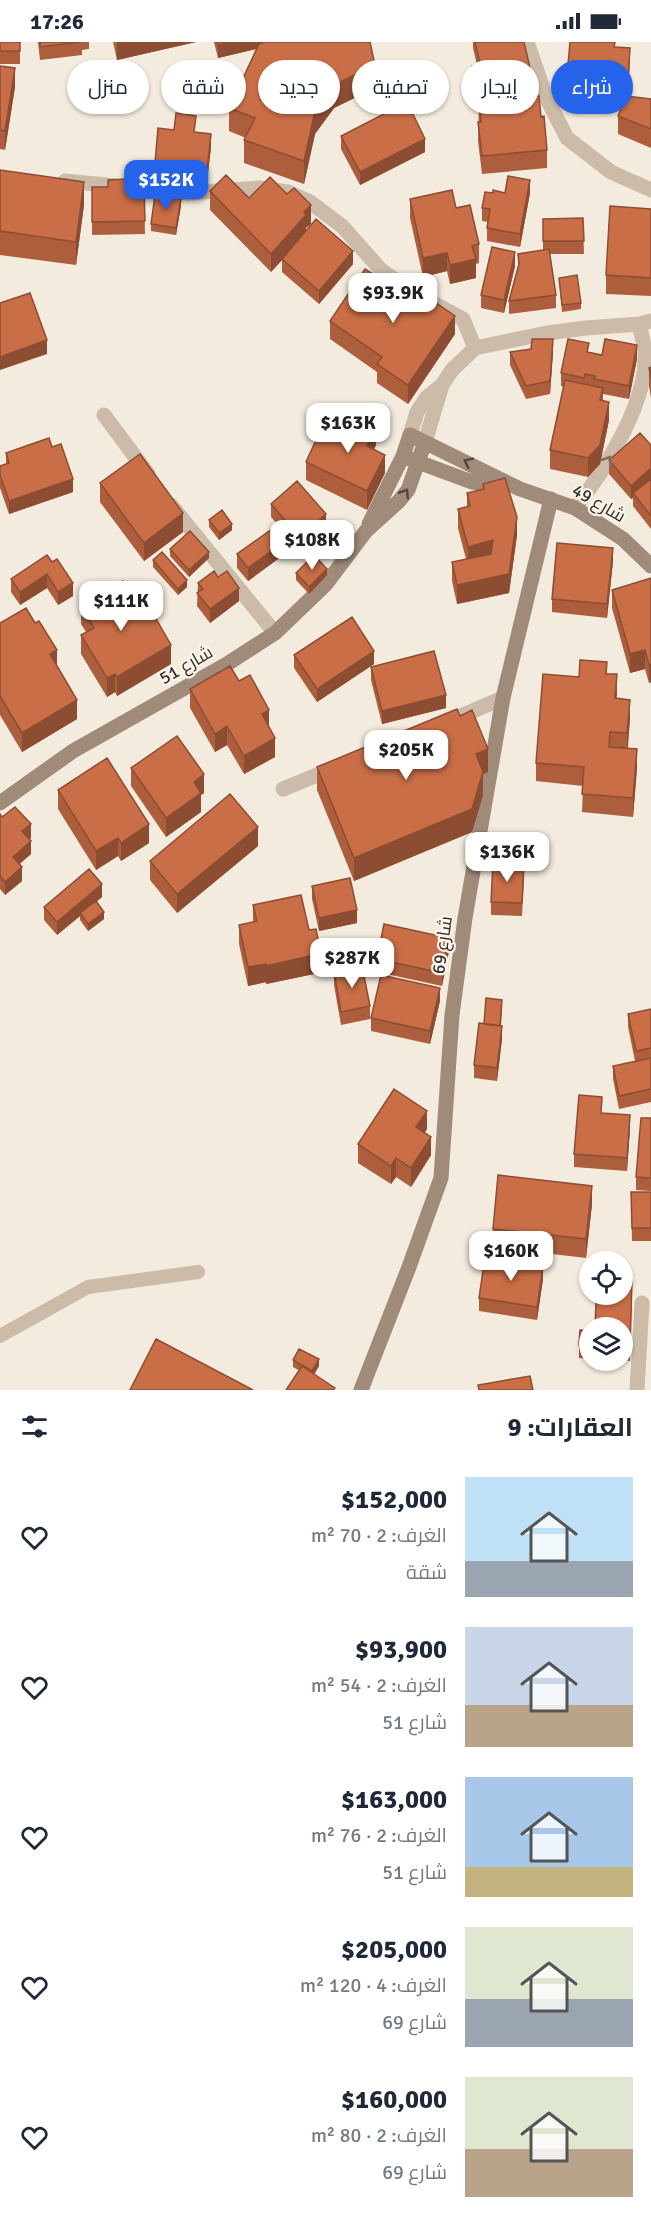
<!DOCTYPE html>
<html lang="ar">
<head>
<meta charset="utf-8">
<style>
	body { margin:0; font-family:Signika,Cairo,sans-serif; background:#f2f2f3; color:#1f2937; direction:rtl; height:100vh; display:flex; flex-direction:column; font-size:22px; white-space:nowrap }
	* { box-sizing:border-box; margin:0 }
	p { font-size:20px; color:#747a83 }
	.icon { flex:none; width:33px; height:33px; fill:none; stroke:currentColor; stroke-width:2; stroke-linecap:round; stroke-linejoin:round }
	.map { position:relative; height:1348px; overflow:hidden; direction:ltr }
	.drawer { display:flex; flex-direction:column; background:#fff; flex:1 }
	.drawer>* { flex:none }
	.guide { position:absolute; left:18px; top:18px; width:615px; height:54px; direction:rtl; display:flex; gap:12px }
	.tools { position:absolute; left:579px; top:1209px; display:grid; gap:12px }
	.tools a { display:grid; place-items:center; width:54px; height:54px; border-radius:50%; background:#fff; box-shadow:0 2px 4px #0004; font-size:30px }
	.price { position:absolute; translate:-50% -51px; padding:0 14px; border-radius:12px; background:#fff; color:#222; font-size:20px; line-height:39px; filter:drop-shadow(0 2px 3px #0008) }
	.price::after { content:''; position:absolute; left:50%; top:36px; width:18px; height:14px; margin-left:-9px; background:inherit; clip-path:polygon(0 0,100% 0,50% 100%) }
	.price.active { background:#2563eb; color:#fff }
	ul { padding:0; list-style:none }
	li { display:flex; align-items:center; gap:18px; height:150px; padding:0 18px }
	li span { display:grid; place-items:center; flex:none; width:168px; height:120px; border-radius:0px; color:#555 }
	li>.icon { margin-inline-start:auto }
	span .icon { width:72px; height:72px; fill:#fffc; stroke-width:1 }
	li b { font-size:26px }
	h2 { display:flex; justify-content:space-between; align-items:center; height:72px; padding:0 18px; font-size:26px }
	.chip { padding:0 21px; border-radius:27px; background:#fff; box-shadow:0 2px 4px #0004; font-size:21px; line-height:54px }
	.chip.active { background:#2563eb; color:#fff }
	.status { display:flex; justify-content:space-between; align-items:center; height:42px; padding:0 30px; background:#fff; direction:ltr }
	.status svg { height:16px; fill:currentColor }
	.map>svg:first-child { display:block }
</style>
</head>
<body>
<div class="status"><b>17:26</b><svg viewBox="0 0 49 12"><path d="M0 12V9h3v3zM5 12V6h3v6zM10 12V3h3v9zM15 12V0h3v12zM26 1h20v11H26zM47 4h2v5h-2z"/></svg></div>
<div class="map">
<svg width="651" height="1348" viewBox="0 0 651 1348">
	<rect width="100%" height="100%" fill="#f3ebde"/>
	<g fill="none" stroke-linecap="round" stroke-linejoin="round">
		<!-- lane -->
		<path stroke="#ccbba9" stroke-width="14" d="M0 1294 88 1245 198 1230"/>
		<!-- street -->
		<path stroke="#ccbba9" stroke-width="15" d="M527 0 546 55 567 96 611 130 651 148
			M65 139 188 151 259 146 288 150 310 160 342 184 381 228 411 249 463 277 475 306
			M104 373 148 432
			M410 393 417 370 427 355 442 343 452 328 475 306 547 291 586 286 639 282 651 279
			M425 400 442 343
			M171 463 275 591
			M575 466C605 428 648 360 645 310 644 301 641 291 639 282
			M454 677 503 656
			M283 747 334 726
			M637 1348 642 1261"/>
		<!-- secondary -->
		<path stroke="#a08a7a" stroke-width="15" d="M410 417 472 440 502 444
			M369 482 403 414 410 393 520 447 575 466 623 497 651 524
			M0 761 73 709 227 622 275 591 326 542 366 489 399 459 408 448 425 400
			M361 1348 409 1225 441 1136 452 973 465 876 503 656 551 457"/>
	</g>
	<!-- wall -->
	<path fill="#ad5f3d" d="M0 0H20V22H0Z
		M38 0H89V7L82 8V13L40 18Z
		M113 0H196L117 18Z
		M214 0H370L375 46 334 66 315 92 304 142 244 121V98L246 96 229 89V66L256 7 218 16Z
		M473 0H524L530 39 476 52 472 37V24L477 23 473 6Z
		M615 0V5L630 19 628 51 567 47V34Z
		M0 24 15 45 5 108 0 107Z
		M651 57V106L618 92V74Z
		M479 60 541 75 547 108V126L482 132 478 99Z
		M195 90 211 105 207 140 155 135V121Z
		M341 94 425 110 360 143 341 107Z
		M0 128 84 163 76 223 0 213Z
		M144 144 145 192 92 193V145Z
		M210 149 249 156 311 182 306 186V189L353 222 319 262 282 230V218L271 230 210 168Z
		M493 151H530L520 205 487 199V186L488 180 482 179V166Z
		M410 157 456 166 479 202V221L476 222V236L450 242 447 229 423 235 410 176Z
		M181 164 176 193 151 189V182Z
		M651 167V254L606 252V233Z
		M583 176 584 212H550L556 253V266L509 272V259L518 226V212L543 208V177Z
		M515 224 504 271 481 266V253Z
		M559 236 581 261V267L562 270Z
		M330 279 455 292 408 362 377 341V330L330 297Z
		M531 307 553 310 550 352 526 357 510 323V310Z
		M589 310 602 313 637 317 629 357 603 352V358L609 378 600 422 588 435 550 427V408L564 345 561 344V331Z
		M651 325V356L649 344V326Z
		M345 393 376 403 374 407 385 431 367 468 306 438V420Z
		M651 403V487L633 464V456L631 457 609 432V418Z
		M52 405 73 450 9 472 0 446V424L6 422V411Z
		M100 441 183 490 144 519 100 460Z
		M483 442 517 493 509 551 457 562 452 539V520L466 517 458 486V467L467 465V451L483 447Z
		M271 462 326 486 300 508 289 496V509L248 539 237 526V512L278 483 271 475Z
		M209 478 232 488 219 498 209 485Z
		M170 507 209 516 189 535 170 514Z
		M47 513 73 554 58 563 47 546 20 563 11 550V537Z
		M153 518 187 545 178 553 153 525Z
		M613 519 607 576 552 570V557Z
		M296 531 327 533 309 552 296 538Z
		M218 535 239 559 210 581 197 564 198 541Z
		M651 536V640L649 641 645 627 630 631 612 566V548Z
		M81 563 171 622 117 654 115 650 107 655 81 612V593L86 590 81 582Z
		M0 581 57 623 77 677 22 710 0 673Z
		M294 613 374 622 317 660 294 626Z
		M371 625 446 666 382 682 371 638Z
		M607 632 617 651 616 656 630 676 628 706 637 726 633 775 582 770 583 744 536 739V721L579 635Z
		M239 639 269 686 275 715 244 732 227 703 215 710 190 666V647Z
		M317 725 488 730 483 732V753L472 790 354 839 317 748Z
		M131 726 204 751 201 753V770L166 795 131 744Z
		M58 748 149 801 121 819 118 814 96 828 58 767Z
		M0 772 2 775 31 796 29 797 31 812 19 822 22 839 5 853 0 847Z
		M258 804 177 871 150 838V819Z
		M524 835 522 874 491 873V860Z
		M312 844 357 881 319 889 312 857Z
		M102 855 97 859 104 877 88 889 80 878V874L57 893 44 878V865Z
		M253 863 309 888 320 925 314 927V932L266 942V940L248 944 239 902V883L253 880Z
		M449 909 442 944 377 930V917Z
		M334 930 370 964V977L341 983 334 943Z
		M440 959 430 1002 371 989V976Z
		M502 964 501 984 502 997 497 1039 474 1036V1023L484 982Z
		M651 967V1060L619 1067 613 1037V1024L635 1019 628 985V972Z
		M602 1071 630 1086 627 1129 574 1125V1112Z
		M651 1076V1149L636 1148V1135Z
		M427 1087 425 1090 431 1113 411 1145 396 1135 391 1142 358 1121V1102Z
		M631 1150H651V1199H632Z
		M592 1162 586 1216 493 1205V1187Z
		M543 1237 537 1278 479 1269V1256Z
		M632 1250 630 1319 622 1318V1286L608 1261Z
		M590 1289V1317L579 1316V1303Z
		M293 1318 319 1324 314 1332 335 1348 293 1325Z"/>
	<!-- shaded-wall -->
	<path fill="#8d4d32" d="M117 0H196L117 18Z
		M230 0H268V4L218 16V3Z
		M375 23V46L334 66 315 92 304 142V119L315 69 334 43Z
		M15 26V45L5 108V89Z
		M530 26V39L476 52V39Z
		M211 92V105L207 140V127Z
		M425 97V110L360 143V130Z
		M530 138V151L520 205V192Z
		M84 140V163L76 223V200Z
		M181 157V164L176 193V186Z
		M311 163V182L306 186V192L271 230V212L304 170Z
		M353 209V222L319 262V249Z
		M515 210V224L504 271V258Z
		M447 211V229L423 235V216Z
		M476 217V236L450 242V223Z
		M455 274V292L408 362V343Z
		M553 297V310L550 352V339Z
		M47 298V312L0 328V315Z
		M637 303V317L629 357V344Z
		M609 360V378L600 422 588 435V416Z
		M376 384V403L367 422V404Z
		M385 413V431L367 468V449Z
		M651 426V439L633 451V456L631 457V444Z
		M73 437V450L9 472V459Z
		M183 471V490L144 519V501Z
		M326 472V486L300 508V495Z
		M517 475V493L509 551 457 562V543L509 532Z
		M232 482V488L219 498V491Z
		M289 496V509L248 539V526Z
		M493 498V516L468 523V505Z
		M613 506V519L607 576V562Z
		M209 510V516L189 535V528Z
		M327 527V533L309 552V545Z
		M47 532V546L20 563V550Z
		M187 538V545L178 553V547Z
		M73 541V554L58 563V550Z
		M239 546V559L210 581V567Z
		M171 603V622L117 654V635Z
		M57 608V626L50 612Z
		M645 608V627L630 631V612Z
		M374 609V622L317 660V647Z
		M651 622V640L649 641V623Z
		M115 632V650L107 655V636Z
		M617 632V651L615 675V656Z
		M446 653V666L382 682V669Z
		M77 658V677L22 710V691Z
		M630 658V676L627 710V691Z
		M269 668V686L262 672Z
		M227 684V703L215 710V692Z
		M275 696V715L244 732V714Z
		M488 707V730L483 732V753L472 790 354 839V816L476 712Z
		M637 707V726L633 775V756Z
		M204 732V751L201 753V770L166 795V776L194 740Z
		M31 782V796L22 803V789Z
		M149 782V801L121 819V801Z
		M258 785V804L177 871V852Z
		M118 796V814L96 828V809Z
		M31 799V812L13 828V815Z
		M22 825V839L5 853V840Z
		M102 842V855L81 873 80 871V874L57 893V880Z
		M357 868V881L319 889V876Z
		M104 870V877L88 889V882Z
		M449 896V909L442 944V931Z
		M320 906V925L314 927V932L266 942V924Z
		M266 922V940L248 944V925Z
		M440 946V959L430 1002V989Z
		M502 984V997L497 1039V1026Z
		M427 1069V1087L416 1104V1085Z
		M630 1073V1086L627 1129V1116Z
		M431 1095V1113L411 1145V1126Z
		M396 1116V1135L391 1142V1124Z
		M592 1144V1162L586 1216V1197Z
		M543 1224V1237L537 1278V1265Z
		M319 1317V1324L312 1336V1329Z"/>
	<!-- building -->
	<path fill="#c96e47" stroke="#8d4d32" stroke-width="1.5" d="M0 0H20V9H0Z
		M40 0H79L40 5Z
		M217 0H230L218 3Z
		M264 0H370L375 23 334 43 315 69 304 119 244 98 255 76 229 66 259 2Z
		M475 0H524L530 26 476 39 472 24 480 22Z
		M570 0H615L614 5 630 6 628 38 567 34Z
		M0 24 15 26 5 89 0 88Z
		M539 54 541 75 544 74 547 108 482 114 478 80H481L479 60Z
		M626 54 651 57V87L618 74Z
		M407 60 425 97 360 130 341 94Z
		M176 71 196 74 194 90 211 92 207 127 155 121 158 86 174 88Z
		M0 128 84 140 76 200 0 189Z
		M226 133 249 156 270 135 287 152 294 146 311 163 304 170 306 173 271 212 210 149Z
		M508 134 530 138 520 192 487 186 490 167 482 166 485 150 493 151V148L505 151Z
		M128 137V144H144L145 179 92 180V145H108V138Z
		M452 148 456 166 470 163 479 202 472 204 476 217 450 223 447 211 423 216 410 157Z
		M155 153 181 157 176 186 151 182Z
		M610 164 651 167V236L606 233Z
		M583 176 584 199H543V177Z
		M316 177 353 209 319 249 282 217Z
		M492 205 515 210 504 258 481 253Z
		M549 207 556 253 509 259 519 222 518 212Z
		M365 227 385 240 387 237 418 258 423 252 455 274 408 343 377 322 382 315 330 279Z
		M577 233 581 261 562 263 559 236Z
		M30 251 47 298 0 315V261Z
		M532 297H553L550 339 526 344 510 310 531 307Z
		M568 297 589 301 587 310 602 313 605 297 637 303 629 344 594 337 595 334 585 332 584 336 561 331Z
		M651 325V337L649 326Z
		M565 338 603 346 600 358 609 360 600 403 588 416 550 408Z
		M355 374 376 384 367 404 385 413 367 449 306 420 323 383 345 393Z
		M640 391 651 403V426L631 444 609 418Z
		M49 396 52 405 61 402 73 437 9 459 0 433V424L9 421 6 411Z
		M140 412 183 471 144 501 100 441Z
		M505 436 517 475 509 532 457 543 452 520 491 512 493 498 468 505 458 467 470 464 467 451 484 447 483 442Z
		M651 437V474L633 451Z
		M297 439 326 472 300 495 271 462Z
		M222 468 232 482 219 491 209 478Z
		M279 482 289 496 248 526 237 512Z
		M190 489 209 510 189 528 170 507Z
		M557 501 613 506 607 562 552 557Z
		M162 510 187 538 178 547 153 518Z
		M47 513 52 520 57 517 73 541 58 550 47 532 20 550 11 537Z
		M314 513 327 527 309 545 296 531Z
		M214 529 218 535 227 529 239 546 210 567 197 551 203 547 198 541Z
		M651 536V622L649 623 645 608 630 612 612 548Z
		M123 539 143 573 151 568 171 603 117 635 115 632 107 636 81 593 94 586 81 563Z
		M26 566 35 581 39 579 57 608 50 612 77 658 22 691 0 654V581Z
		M352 575 374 609 317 647 294 613Z
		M434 609 446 653 382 669 371 625Z
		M580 618 607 620 606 632H617L615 656 630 658 627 691 610 690 609 705 637 707 633 756 582 752 584 725 536 721 543 632 579 635Z
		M230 624 239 639 250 633 269 668 262 672 275 696 244 714 227 684 215 692 190 647Z
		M457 667 460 674 472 668 488 707 476 712 483 730 472 767 354 816 317 725Z
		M177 694 204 732 194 740 201 751 166 776 131 726Z
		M107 716 149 782 121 801 118 796 96 809 58 748Z
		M230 752 258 785 177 852 150 819Z
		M15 765 31 782 22 789 31 799 13 815 22 825 5 840 0 834V772L2 775Z
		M493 820 524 822 522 861 491 860Z
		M89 827 102 842 57 880 44 865Z
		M350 836 357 868 319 876 312 844Z
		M301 853 309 888 316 887 320 906 313 908 314 913 266 924V922L248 925 239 883 257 879 253 863Z
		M96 859 104 870 88 882 80 871Z
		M384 882 449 896 442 931 377 917Z
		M362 924 370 964 341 970 334 930Z
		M381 933 440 946 430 989 371 976Z
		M486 956 502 958 500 984 484 982Z
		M651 967V1006L636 1009 628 972Z
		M479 981 502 984 497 1026 474 1023Z
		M651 1016V1047L619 1054 613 1024Z
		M394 1047 427 1069 416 1085 431 1095 411 1126 396 1116 391 1124 358 1102Z
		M579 1053 602 1055 601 1071 630 1073 627 1116 574 1112Z
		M641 1076H651V1136L636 1135Z
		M498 1133 592 1144 586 1197 493 1187Z
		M631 1150H651V1186H632Z
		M485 1215 543 1224 537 1265 479 1256Z
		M622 1237H632L630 1306 622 1305V1286H595L596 1260 608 1261V1252H622Z
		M580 1288 590 1289V1304L579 1303Z
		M156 1297 253 1348H130Z
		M299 1307 319 1317 312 1329 293 1318Z
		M302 1324 335 1346 333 1348H286Z
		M530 1334 533 1348H479L478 1343Z"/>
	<!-- one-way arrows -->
	<defs><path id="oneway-chevron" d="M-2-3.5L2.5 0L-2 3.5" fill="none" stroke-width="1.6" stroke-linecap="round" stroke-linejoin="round" transform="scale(1.5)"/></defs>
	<use stroke="#7b6e63" href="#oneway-chevron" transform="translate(608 418) rotate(-59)"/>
	<g stroke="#53463d">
		<use href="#oneway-chevron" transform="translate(468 420) rotate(-154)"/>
		<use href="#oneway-chevron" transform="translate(405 451) rotate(-57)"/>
	</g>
	<g text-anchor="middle" stroke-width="4.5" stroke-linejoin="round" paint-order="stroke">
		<!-- street labels -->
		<g font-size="18" fill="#392f29" stroke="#faf4eb">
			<text transform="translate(599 461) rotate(30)" y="6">شارع 49</text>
			<text transform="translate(186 623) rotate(-30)" y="6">شارع 51</text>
			<text transform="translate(442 903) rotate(-82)" y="6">شارع 69</text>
		</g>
	</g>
</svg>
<div class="tools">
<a><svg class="icon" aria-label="locate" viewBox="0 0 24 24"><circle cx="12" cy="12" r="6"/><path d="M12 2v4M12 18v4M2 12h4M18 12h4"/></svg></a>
<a><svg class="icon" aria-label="layers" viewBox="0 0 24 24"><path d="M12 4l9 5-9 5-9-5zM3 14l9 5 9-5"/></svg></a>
</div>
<b class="price active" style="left:166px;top:169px">$152K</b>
<b class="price" style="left:393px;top:282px">$93.9K</b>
<b class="price" style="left:348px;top:412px">$163K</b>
<b class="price" style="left:312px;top:529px">$108K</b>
<b class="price" style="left:121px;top:590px">$111K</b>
<b class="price" style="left:406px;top:739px">$205K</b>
<b class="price" style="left:507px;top:841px">$136K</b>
<b class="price" style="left:352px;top:947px">$287K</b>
<b class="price" style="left:511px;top:1240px">$160K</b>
<div class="guide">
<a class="chip active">شراء</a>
<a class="chip">إيجار</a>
<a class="chip">تصفية</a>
<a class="chip">جديد</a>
<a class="chip">شقة</a>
<a class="chip">منزل</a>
</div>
</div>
<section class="drawer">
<h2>العقارات: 9<svg class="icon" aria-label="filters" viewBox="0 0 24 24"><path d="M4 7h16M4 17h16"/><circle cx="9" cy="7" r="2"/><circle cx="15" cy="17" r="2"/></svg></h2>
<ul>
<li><span style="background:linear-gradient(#bfe0f5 70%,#9aa5b1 0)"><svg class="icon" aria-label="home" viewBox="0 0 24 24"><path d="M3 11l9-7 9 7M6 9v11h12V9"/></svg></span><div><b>$152,000</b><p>الغرف: 2 · 70 m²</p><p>شقة</p></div><svg class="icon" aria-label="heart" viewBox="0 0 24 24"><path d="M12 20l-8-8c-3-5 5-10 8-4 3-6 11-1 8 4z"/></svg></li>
<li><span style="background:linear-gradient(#c9d6e8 65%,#b9a48a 0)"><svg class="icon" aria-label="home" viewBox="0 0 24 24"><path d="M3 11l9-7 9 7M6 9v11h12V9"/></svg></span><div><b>$93,900</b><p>الغرف: 2 · 54 m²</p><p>شارع 51</p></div><svg class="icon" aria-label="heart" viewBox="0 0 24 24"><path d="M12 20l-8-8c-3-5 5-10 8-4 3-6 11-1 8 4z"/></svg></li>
<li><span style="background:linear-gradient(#a9c7e8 75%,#c2b280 0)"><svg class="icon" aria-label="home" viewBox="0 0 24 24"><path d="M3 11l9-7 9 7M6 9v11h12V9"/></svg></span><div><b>$163,000</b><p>الغرف: 2 · 76 m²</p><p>شارع 51</p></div><svg class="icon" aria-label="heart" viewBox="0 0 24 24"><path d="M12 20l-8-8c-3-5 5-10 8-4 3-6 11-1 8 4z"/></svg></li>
<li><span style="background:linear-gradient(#dfe7d0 60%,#9aa5b1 0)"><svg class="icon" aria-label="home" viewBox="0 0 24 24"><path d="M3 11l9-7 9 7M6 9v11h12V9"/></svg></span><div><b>$205,000</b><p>الغرف: 4 · 120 m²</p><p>شارع 69</p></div><svg class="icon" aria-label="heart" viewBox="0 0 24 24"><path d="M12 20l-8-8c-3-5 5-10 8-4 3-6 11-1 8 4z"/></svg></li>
<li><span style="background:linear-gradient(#dfe7d0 60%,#b9a48a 0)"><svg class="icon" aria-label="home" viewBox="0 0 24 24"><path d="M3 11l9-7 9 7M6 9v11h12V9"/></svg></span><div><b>$160,000</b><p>الغرف: 2 · 80 m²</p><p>شارع 69</p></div><svg class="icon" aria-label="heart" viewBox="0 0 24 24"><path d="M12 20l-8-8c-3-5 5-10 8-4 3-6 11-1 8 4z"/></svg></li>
</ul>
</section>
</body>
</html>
